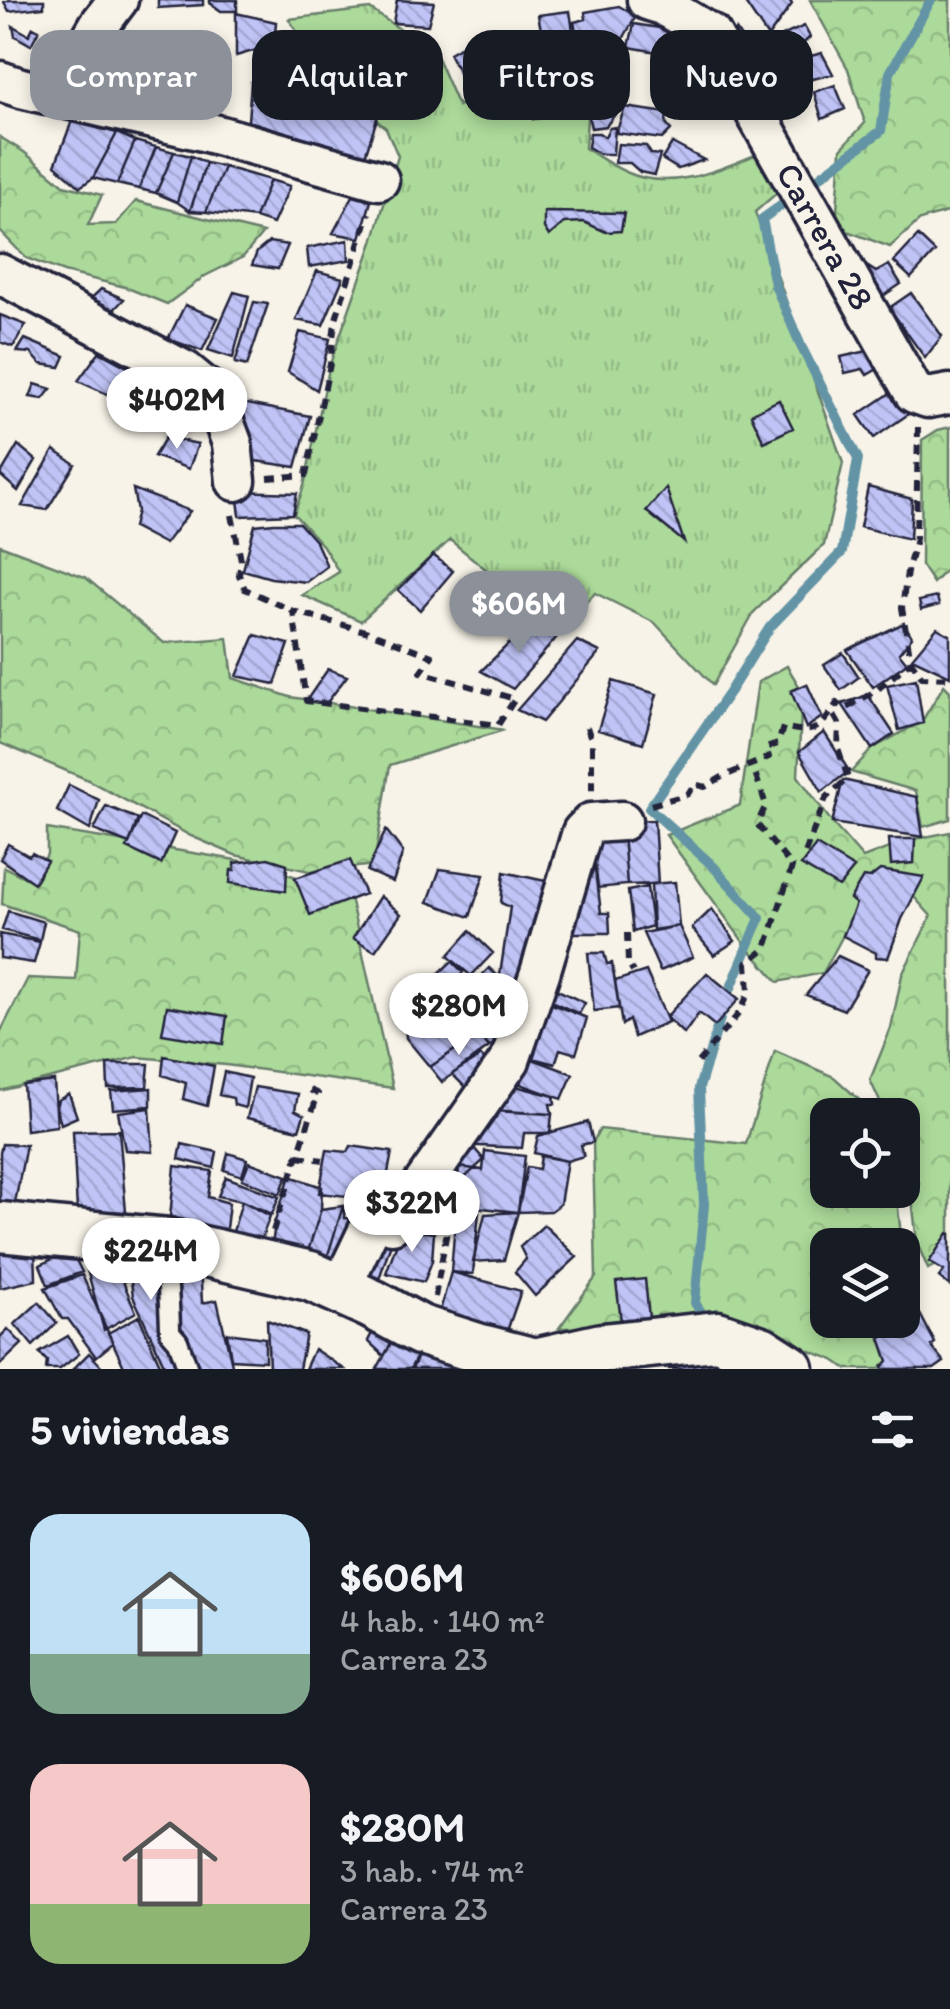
<!DOCTYPE html>
<html lang="es">
<head>
<meta charset="utf-8">
<style>
	body { margin:0; font-family:Itim,sans-serif; background:#242831; color:#f1f3f6; height:100vh; display:flex; flex-direction:column; font-size:38px; white-space:nowrap }
	* { box-sizing:border-box; margin:0 }
	p { font-size:32px; color:#9ea1a6 }
	.icon { flex:none; width:55px; height:55px; fill:none; stroke:currentColor; stroke-width:2; stroke-linecap:round; stroke-linejoin:round }
	.map { position:relative; height:1369px; overflow:hidden }
	.drawer { display:flex; flex-direction:column; background:#171b24; flex:1 }
	.drawer>* { flex:none }
	.banner { position:absolute; left:30px; top:30px; width:890px; height:90px; display:flex; gap:20px }
	.controls { position:absolute; left:810px; top:1098px; display:grid; gap:20px }
	.controls a { display:grid; place-items:center; width:110px; height:110px; border-radius:20px; background:#171b24; box-shadow:0 5px 15px #0003; font-size:50px }
	.price { position:absolute; translate:-50% -85px; padding:0 22px; border-radius:35px; background:#fff; color:#222; font-size:32px; line-height:65px; filter:drop-shadow(0 2px 5px #0008) }
	.price::after { content:''; position:absolute; left:50%; top:60px; width:30px; height:22px; margin-left:-15px; background:inherit; clip-path:polygon(0 0,100% 0,50% 100%) }
	.price.selected { background:#8c9099; color:#fff }
	ul { padding:0; list-style:none }
	li { display:flex; align-items:center; gap:30px; height:250px; padding:0 30px }
	li span { display:grid; place-items:center; flex:none; width:280px; height:200px; border-radius:30px; color:#555 }
	li>.icon { margin-inline-start:auto }
	span .icon { width:120px; height:120px; fill:#fffc; stroke-width:1 }
	li b { font-size:42px }
	h2 { display:flex; justify-content:space-between; align-items:center; height:120px; padding:0 30px; font-size:42px }
	.chip { padding:0 35px; border-radius:30px; background:#171b24; box-shadow:0 5px 15px #0003; font-size:35px; line-height:90px }
	.chip.selected { background:#8c9099; color:#fff }
	.map>svg:first-child { display:block }
</style>
</head>
<body>
<div class="map">
<svg width="950" height="1369" viewBox="0 0 950 1369">
	<defs>
		<pattern id="forest-crowns" width="20" height="18" patternUnits="userSpaceOnUse" patternTransform="scale(2.5)"><rect width="20" height="18" fill="#acda9a"/><path d="M2 6a3 3 0 1 1 6 0M12 15a3 3 0 1 1 6 0" fill="none" stroke="#94bb86"/></pattern>
		<pattern id="park-tufts" width="24" height="20" patternUnits="userSpaceOnUse" patternTransform="scale(2.5)"><rect width="24" height="20" fill="#acda9a"/><path d="M3 7l-1-3M5 7V3M7 7l1-3M15 17l-1-3M17 17v-4M19 17l1-3" fill="none" stroke="#94bb86"/></pattern>
		<pattern id="building-back-hatch" width="6" height="6" patternUnits="userSpaceOnUse" patternTransform="scale(2.5)"><rect width="6" height="6" fill="#bfc3f5"/><path d="M-1 5l2 2M0 0l6 6M5-1l2 2" fill="none" stroke="#a4a7d3"/></pattern>
	</defs>
	<rect width="100%" height="100%" fill="#f7f3e8"/>
	<filter id="ink" filterUnits="userSpaceOnUse"><feTurbulence type="fractalNoise" baseFrequency=".01" numOctaves="2"/><feDisplacementMap in="SourceGraphic" scale="20" xChannelSelector="R" yChannelSelector="G"/><feConvolveMatrix kernelMatrix="1 2 1 2 8 2 1 2 1" color-interpolation-filters="sRGB"/></filter>
	<g filter="url(#ink)">
		<!-- forest -->
		<path fill="url(#forest-crowns)" stroke="#677e6a" stroke-width="2.5" d="M810 0H950V211L920 220 890 247 836 227 841 149 865 123 848 69Z
			M0 137 24 152 64 185 102 195 88 225 116 224 136 201 263 233 243 257 205 276 167 304 125 287 64 272 26 258 0 231Z
			M950 427V566L933 583 921 565 922 440 938 430Z
			M0 545 85 577 164 643 228 638 233 678 290 697 504 730 390 765 374 865 314 872 235 855 191 836 86 779 0 743Z
			M787 666 802 691 798 776 834 825 863 858 910 840 950 832V1257L928 1269 917 1243 908 1162 903 1151 902 1115H886L870 1080 891 1028 902 975 931 916 907 889 856 911 823 973 778 982 744 943 666 835 740 805 758 682Z
			M944 685 950 691V819L923 827 916 791 851 772 872 749 922 721Z
			M47 829 248 862 349 893 393 1088 226 1065 137 1057 0 1091V1033L28 978 76 980 80 930 2 904 4 867 34 882 47 854Z
			M775 1051 834 1077 876 1115H828V1190H896L902 1245H828V1320H901L898 1339 885 1369H847L834 1360 782 1340 724 1327 559 1328 596 1277 593 1142 600 1129 746 1144Z"/>
		<!-- park -->
		<path fill="url(#park-tufts)" stroke="#677e6a" stroke-width="2.5" d="M370 9 435 53 458 106 515 82 561 66 588 104 585 148C598 156 612 166 626 172 669 192 717 171 757 154L779 191 755 212 843 463 824 545 754 612 713 685 655 623 595 593 559 629 450 540 361 621 302 595 339 572 323 546 294 514 304 486 330 364 373 242 398 156 386 128 328 82 289 19Z"/>
		<g fill="none" stroke-linecap="round" stroke-linejoin="round">
			<!-- stream -->
			<path stroke="#6494a5" stroke-width="10" d="M806 187 881 131 890 73 931 0
				M709 1324 695 1303 704 1205 699 1088 725 1002 760 918 711 864 649 808 730 691 770 627 842 552 858 459 801 346 775 285 762 219 793 197"/>
		</g>
		<!-- building -->
		<path fill="url(#building-back-hatch)" stroke="#22223b" stroke-width="2.5" d="M9 0H44V7L9 11 4 2Z
			M158 0H203V5L158 8Z
			M210 0H237V11H221L210 3Z
			M397 0 434 2 428 25 393 23Z
			M743 0H789L792 4 768 37Z
			M619 6 636 16 623 39 600 37 589 30 577 36 574 22 586 19 585 12Z
			M570 11 573 31 562 46 544 44 538 15Z
			M236 13 276 22 274 45 236 56Z
			M634 24 672 30 668 54 629 47Z
			M13 26 29 35 33 27 39 30 31 45 15 36Z
			M804 26 810 37 794 53 782 36Z
			M492 29 506 71 466 87 449 53Z
			M736 30 773 88 757 99 722 45Z
			M603 46 609 54 622 56 623 74 586 81 582 63 594 50Z
			M822 53 833 74 805 81 796 60Z
			M698 74 710 82 702 94 720 106 711 120 681 100Z
			M101 80 126 89 143 87 134 105 92 98Z
			M251 82 290 91V105L379 112 365 156 248 121Z
			M835 85 845 109 822 119 814 92Z
			M562 95V115L533 119 530 97Z
			M625 107 667 113 666 124 671 130 662 139 616 133Z
			M591 109H605L616 113 606 126 591 128 589 119Z
			M72 121 117 133 93 178 80 187 55 165Z
			M615 127 613 154H600L588 147 590 133H599L605 137 609 128Z
			M117 133 135 141 117 184 93 178Z
			M135 141 156 147 139 189 117 184Z
			M672 143 704 160 678 169 662 159Z
			M618 144 646 146 651 154 660 155 654 175 640 172 630 163H615Z
			M156 147 174 152 156 193 139 189Z
			M174 152 191 156 177 202 156 193Z
			M191 156 206 163 190 211 177 202Z
			M206 163 224 167 206 212 190 211Z
			M224 167 270 180 255 218 206 212Z
			M270 180 290 186 273 224 255 218Z
			M353 196 371 201 360 238 333 233Z
			M544 212 624 213 621 231 606 232 584 222 564 223 549 236 544 228Z
			M918 236 935 252 911 278 894 262Z
			M348 240 349 260 309 267 307 248Z
			M269 242 288 245 278 269 252 265 257 252Z
			M889 265 901 284 874 302 859 278 868 267 876 272Z
			M317 271 343 278 323 325 296 320Z
			M101 289 124 299 106 318 81 308Z
			M234 292 249 296 233 358 208 350Z
			M911 293 942 336 925 358 889 308Z
			M254 302 268 304 247 366 235 363Z
			M185 305 218 318 202 351 168 339Z
			M0 315 26 325 13 347 0 342Z
			M300 332 330 339 317 390 288 372Z
			M25 339 65 356 60 367 41 364 31 353 17 352Z
			M872 350 881 367 867 375 863 369 845 373 841 357Z
			M99 352 129 368 109 395 78 381Z
			M35 384 51 389 43 399 30 397Z
			M895 390 910 413 874 438 858 415Z
			M184 398 214 406 207 432 178 422Z
			M779 400 793 428 764 442 751 414Z
			M237 402 310 416 296 467 249 460 233 427Z
			M166 437 198 444 189 469 154 456Z
			M18 445 36 460 18 491 0 475Z
			M54 450 75 464 47 510 22 506Z
			M868 487 912 499 910 539 860 527Z
			M666 488 684 542 646 511Z
			M133 489 190 511 165 544 133 527 137 511Z
			M237 491 297 493 293 514 240 516Z
			M274 523H299L316 542 327 566 306 582 271 578 243 570 255 525Z
			M433 555 453 571 420 610 398 590Z
			M937 597 939 605 921 610 919 601Z
			M479 599 500 609 477 633 462 626Z
			M530 623 556 638 513 689 481 671Z
			M904 623 912 637 899 653 907 663 873 687 847 650Z
			M937 628 950 635V676L912 658Z
			M255 635 289 644 275 684 237 676Z
			M577 641 600 652 542 722 517 710Z
			M843 653 859 677 841 690 824 665Z
			M328 669 347 676 326 704 306 701Z
			M916 679 923 723 899 730 887 685Z
			M613 681 657 694 643 743 598 730Z
			M807 684 822 717 806 728 791 691Z
			M868 695 894 734 872 749 842 704Z
			M824 732 849 771 822 792 799 752Z
			M843 780 917 797 923 837 832 823Z
			M69 785 99 800 90 830 57 811Z
			M106 806 138 819 129 844 94 830Z
			M141 816 175 833 161 864 127 848Z
			M654 820 658 884 627 885 622 821Z
			M622 821 627 885 597 888 591 829Z
			M591 829 601 913H609L610 933H557Z
			M386 830 403 852 393 882 367 871Z
			M889 839H915L914 863 891 865Z
			M8 844 29 856 32 853 47 861 34 883 0 859Z
			M816 845 854 868 839 887 801 865Z
			M268 858 287 864 286 891 230 883 231 870H235V863Z
			M350 860 365 894 310 915 295 878Z
			M440 869 484 875 470 917 428 902Z
			M880 870 924 877 902 919 888 958 876 957V953L843 936 856 904 850 899 863 877 870 878Z
			M504 872 559 884 528 985 500 975 510 907 501 903Z
			M675 882 679 926 653 930 651 884Z
			M647 887 652 926 633 932 628 891Z
			M380 896 401 914 375 951 353 938Z
			M712 909 735 941 714 955 692 928Z
			M8 911 44 922 40 940 2 930Z
			M679 926 693 957 660 971 643 933Z
			M470 931 493 953 471 976 448 956Z
			M0 934 40 942 34 963 0 958Z
			M588 953H604L607 964 612 963 619 1008 594 1011Z
			M838 956 868 970 844 1010 806 995Z
			M452 961 463 972 455 984 461 994 455 1000 434 978Z
			M489 968 508 985 487 1007 469 989Z
			M646 971 668 1022 634 1037 629 1020 622 1025 615 981Z
			M707 973 739 999 715 1026 699 1013 684 1034 666 1017Z
			M428 975 478 1034 430 1067 406 1038 405 1025 397 1015 394 1001Z
			M545 984 585 1003 579 1014 540 996Z
			M512 989 526 1005 505 1022 492 1007Z
			M537 998 587 1018 576 1054 560 1049 555 1064 522 1055Z
			M466 1001 483 1018 473 1029 458 1006Z
			M167 1006 227 1016 223 1044 162 1034Z
			M500 1021 510 1035 489 1047 478 1034Z
			M478 1034 489 1047 442 1082 430 1067Z
			M522 1055 573 1074 562 1099 512 1081Z
			M164 1056 214 1066 207 1106 183 1099 186 1083 162 1075Z
			M481 1056 497 1073 472 1094 452 1074Z
			M107 1064H149L147 1087 108 1088Z
			M224 1072 250 1078 245 1108 234 1105 233 1098 219 1095Z
			M54 1081 57 1126 26 1130 23 1085Z
			M500 1082 554 1096 555 1104H550L552 1114 491 1110Z
			M255 1087 298 1094 295 1110 304 1115 299 1130 247 1118Z
			M151 1088V1106L113 1109 111 1091Z
			M69 1094 77 1117 61 1124 56 1107 58 1100Z
			M150 1108 153 1152 125 1150 118 1112Z
			M473 1110 552 1114 550 1133H524L522 1148 460 1145Z
			M588 1122 593 1142 581 1145 584 1156 567 1161 534 1153 538 1136Z
			M119 1130 126 1212 77 1211 73 1131Z
			M2 1144 26 1145 12 1219 0 1218V1153Z
			M182 1144 217 1152 214 1168 179 1159Z
			M351 1146 392 1152 385 1189 377 1185 374 1199 319 1193 327 1150 348 1152Z
			M474 1148 484 1160 457 1185 443 1211 420 1198 441 1167Z
			M485 1151 525 1156 518 1212 455 1205 459 1167 483 1170Z
			M228 1153 247 1159 242 1176 224 1170Z
			M541 1156 567 1161 560 1204 551 1211 518 1212 527 1167 539 1169Z
			M249 1162 287 1176 280 1194 242 1179Z
			M175 1166 212 1171 208 1197 229 1203 226 1229 169 1228Z
			M290 1176 322 1187 321 1209 303 1268 272 1248 275 1221Z
			M226 1177 279 1197 272 1214 242 1201 218 1196Z
			M242 1201 270 1216 260 1242 232 1235Z
			M343 1206 345 1218 364 1219 342 1279 323 1271Z
			M343 1206 323 1271 303 1268 321 1209Z
			M456 1210 479 1212 473 1274 451 1272Z
			M518 1212 504 1260 473 1262 485 1214Z
			M544 1225 577 1257 535 1296 515 1272 526 1259 520 1247Z
			M396 1228 375 1291 346 1278Z
			M402 1229 434 1233 432 1261 424 1282 386 1273Z
			M948 1233 950 1234V1286L939 1277 944 1271 929 1262Z
			M0 1238 35 1245 36 1280 0 1288Z
			M109 1249 136 1312 104 1330 84 1259Z
			M71 1250 82 1272 48 1285 40 1265Z
			M127 1253 160 1262 162 1334 183 1369H166L133 1296Z
			M174 1261 200 1262 202 1303 217 1300 233 1369H193L175 1312Z
			M451 1272 521 1291 506 1334 468 1327 470 1318 440 1311Z
			M82 1275 113 1343 96 1357 68 1319H62L45 1288Z
			M645 1279 649 1318 621 1321 616 1282Z
			M39 1302 57 1323 33 1346 15 1324Z
			M920 1314 935 1343 931 1346 944 1362 934 1369H883L882 1367 888 1361 880 1338Z
			M139 1316 162 1369H125L113 1343 108 1333Z
			M267 1320 306 1334 299 1369H269Z
			M378 1321 398 1331 384 1356 368 1341Z
			M8 1329 22 1344 0 1365V1337Z
			M398 1331 422 1347 410 1369H377Z
			M227 1333 265 1338V1361L231 1359Z
			M68 1336 79 1354 60 1369H46L47 1361 39 1353Z
			M667 1343 721 1352 724 1369H669Z
			M422 1347 474 1369H412Z
			M314 1349 344 1369H305Z
			M89 1353 104 1369H73Z"/>
		<g fill="none" stroke-linecap="round" stroke-linejoin="round">
			<!-- service casing -->
			<g stroke="#22223b" stroke-width="25">
				<path id="service" d="M168 1243C165 1272 170 1302 170 1332L178 1341 188 1369"/>
			</g>
			<!-- minor casing -->
			<g stroke="#22223b" stroke-width="45">
				<g id="minor">
					<path id="s1" d="M647 0 662 5 711 34 914 393 928 398 950 394"/>
					<path d="M0 81 21 88 203 131 379 180"/>
					<path d="M58 96 99 25 118 0"/>
					<path d="M0 274 185 371 214 395 232 443 236 481"/>
					<path d="M340 1290 369 1229 380 1218 392 1224 424 1183 510 1060 540 973 582 832 591 823 622 821"/>
				</g>
			</g>
			<!-- tertiary casing -->
			<g stroke="#22223b" stroke-width="55">
				<path id="tertiary" d="M0 1227 168 1243 310 1276 372 1304 420 1330 477 1348 535 1363 602 1348 717 1336 761 1351 789 1369"/>
			</g>
			<!-- path -->
			<path stroke="#22223b" stroke-width="6" stroke-dasharray="10 8" stroke-linecap="butt" d="M918 427 916 539 907 572 902 608 911 661 922 677 950 678
				M268 478 306 475 330 364 335 322 369 213
				M232 515 241 560 239 575 245 589 293 611 306 701 498 725 515 699 421 672 432 656 372 633 293 611
				M587 727 592 742V791
				M651 805 688 794 694 784 705 787 722 777 769 757 766 748 778 744 783 727C815 735 820 730 837 703L845 709 877 690 911 661
				M805 853 826 798 848 778 838 749 839 724 832 712
				M627 933 628 964 633 972
				M698 1062 740 1012 749 992 747 963 766 948 792 867 757 824 766 805 752 764
				M298 1156 323 1160
				M273 1231 318 1094 310 1090
				M435 1297 451 1209"/>
			<!-- service -->
			<use href="#service" stroke="#f7f3e8" stroke-width="18"/>
			<!-- minor -->
			<use href="#minor" stroke="#f7f3e8" stroke-width="38"/>
			<!-- tertiary -->
			<use href="#tertiary" stroke="#f7f3e8" stroke-width="48"/>
		</g>
	</g>
	<g text-anchor="middle" stroke-width="8" stroke-linejoin="round" paint-order="stroke">
		<!-- street labels -->
		<g font-size="35" fill="#22223b" stroke="#f7f3e8">
			<text dy="12" stroke="none"><textPath href="#s1" startOffset="305">Carrera 28</textPath></text>
		</g>
	</g>
</svg>
<div class="controls">
<a><svg class="icon" aria-label="locate" viewBox="0 0 24 24"><circle cx="12" cy="12" r="6"/><path d="M12 2v4M12 18v4M2 12h4M18 12h4"/></svg></a>
<a><svg class="icon" aria-label="layers" viewBox="0 0 24 24"><path d="M12 4l9 5-9 5-9-5zM3 14l9 5 9-5"/></svg></a>
</div>
<b class="price" style="left:177px;top:452px">$402M</b>
<b class="price selected" style="left:519px;top:656px">$606M</b>
<b class="price" style="left:459px;top:1058px">$280M</b>
<b class="price" style="left:412px;top:1255px">$322M</b>
<b class="price" style="left:151px;top:1303px">$224M</b>
<div class="banner">
<a class="chip selected">Comprar</a>
<a class="chip">Alquilar</a>
<a class="chip">Filtros</a>
<a class="chip">Nuevo</a>
</div>
</div>
<section class="drawer">
<h2>5 viviendas<svg class="icon" aria-label="filters" viewBox="0 0 24 24"><path d="M4 7h16M4 17h16"/><circle cx="9" cy="7" r="2"/><circle cx="15" cy="17" r="2"/></svg></h2>
<ul>
<li><span style="background:linear-gradient(#bfe0f5 70%,#7fa58c 0)"><svg class="icon" aria-label="home" viewBox="0 0 24 24"><path d="M3 11l9-7 9 7M6 9v11h12V9"/></svg></span><div><b>$606M</b><p>4 hab. · 140 m²</p><p>Carrera 23</p></div></li>
<li><span style="background:linear-gradient(#f6c9c9 70%,#8fb573 0)"><svg class="icon" aria-label="home" viewBox="0 0 24 24"><path d="M3 11l9-7 9 7M6 9v11h12V9"/></svg></span><div><b>$280M</b><p>3 hab. · 74 m²</p><p>Carrera 23</p></div></li>
</ul>
</section>
</body>
</html>
